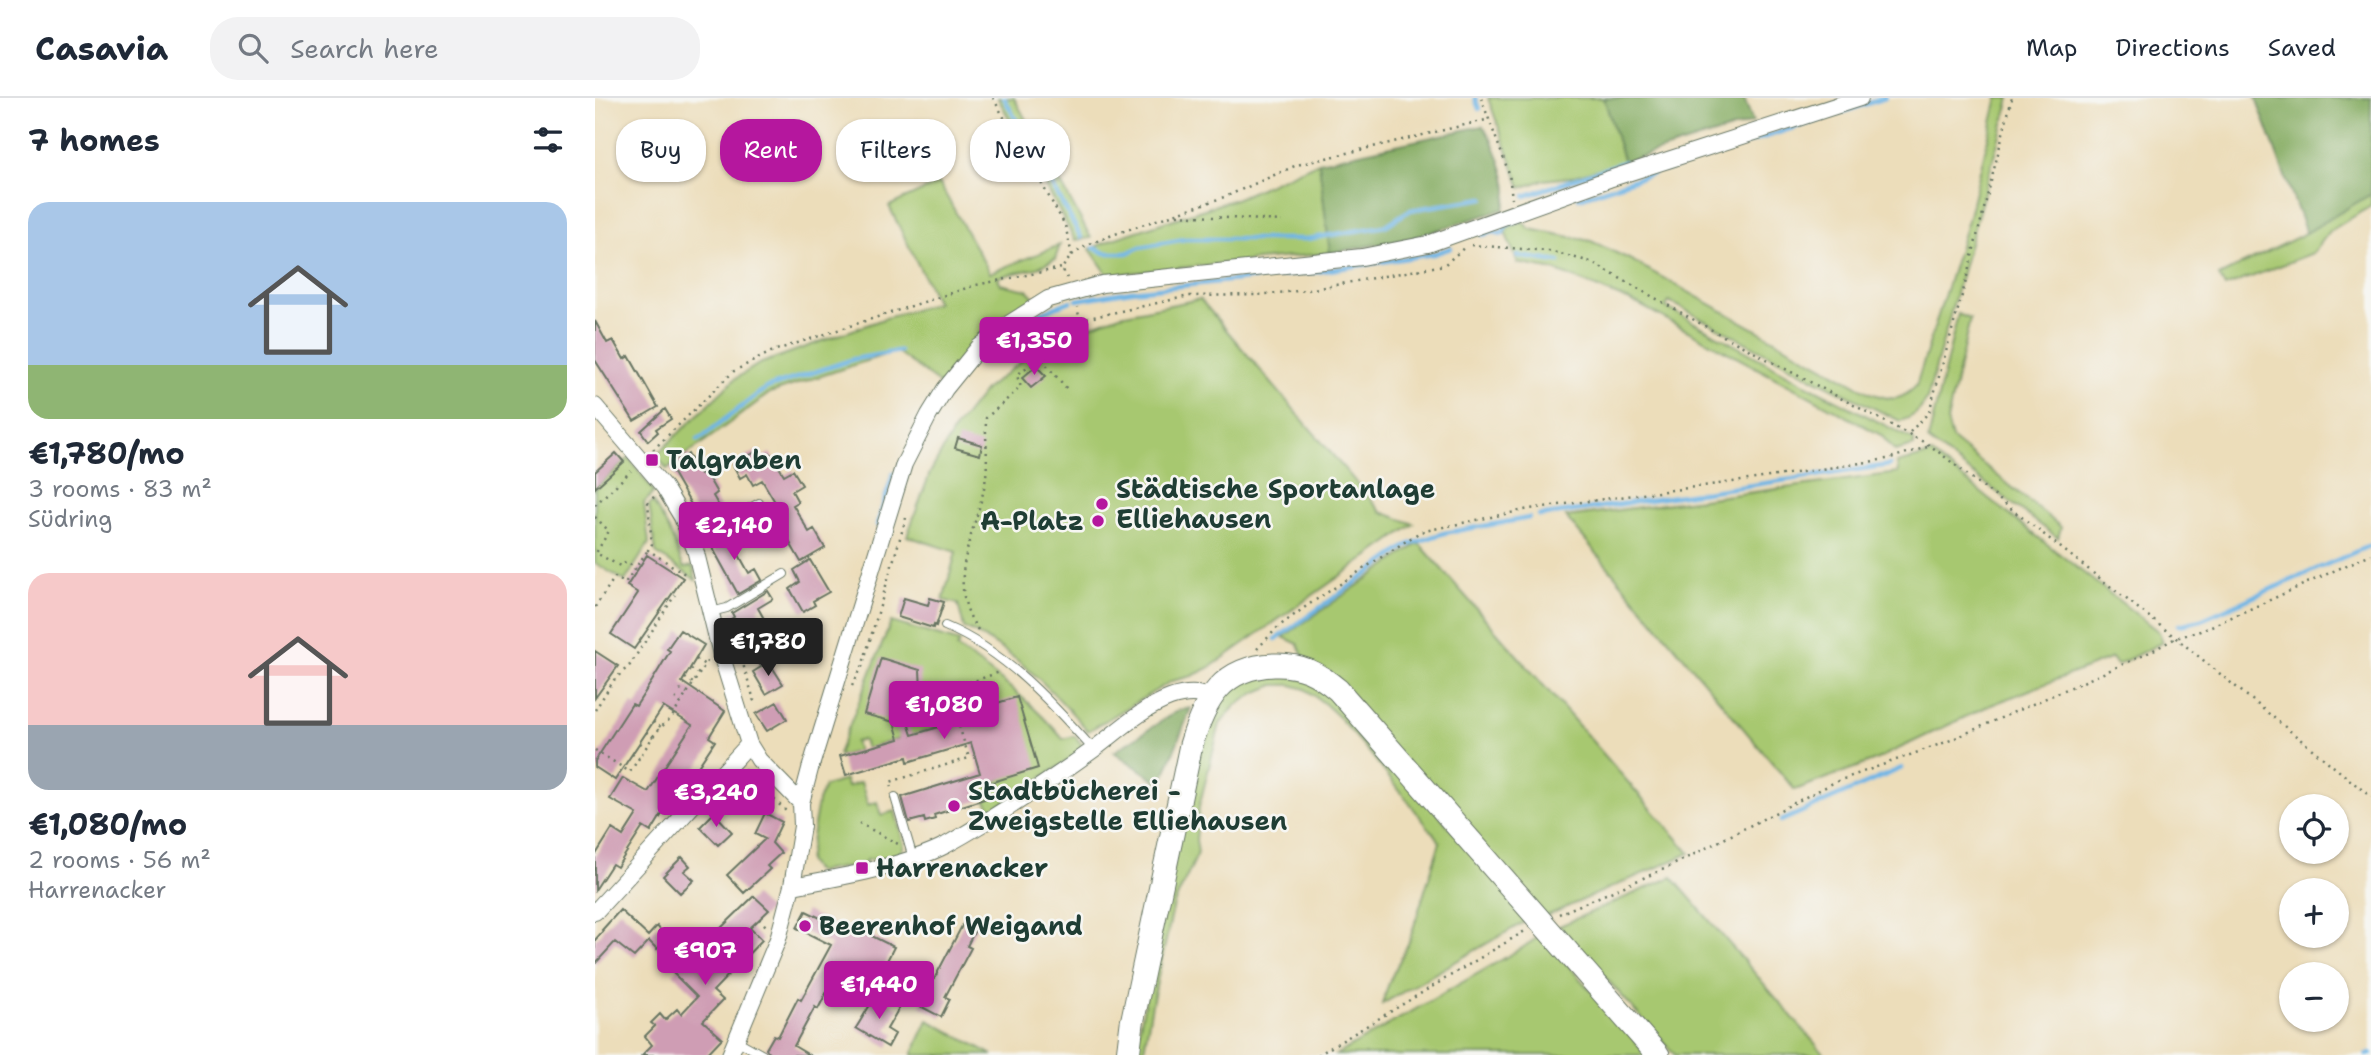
<!DOCTYPE html>
<html lang="en">
<head>
<meta charset="utf-8">
<style>
	body { margin:0; font-family:"Shantell Sans",sans-serif; background:#f2f2f3; color:#1f2937; height:100vh; display:flex; flex-direction:column; font-size:26px; white-space:nowrap }
	* { box-sizing:border-box; margin:0 }
	p { font-size:23px; color:#747a83 }
	.icon { flex:none; width:38px; height:38px; fill:none; stroke:currentColor; stroke-width:2; stroke-linecap:round; stroke-linejoin:round }
	.map { position:relative; flex:1; overflow:hidden }
	.sheet { display:flex; flex-direction:column; background:#fff; width:595px }
	.sheet>* { flex:none }
	.top-card { position:absolute; left:21px; top:21px; width:665px; height:63px; display:flex; gap:14px }
	.tools { position:absolute; left:1684px; top:696px; display:grid; gap:14px }
	.tools a { display:grid; place-items:center; width:70px; height:70px; border-radius:50%; background:#fff; box-shadow:0 2px 5px #0004; font-size:35px }
	.price { position:absolute; translate:-50% -60px; padding:0 16px; border-radius:7px; background:#b5179e; color:#fff; font-size:23px; line-height:46px; filter:drop-shadow(0 2px 4px #0008) }
	.price::after { content:''; position:absolute; left:50%; top:42px; width:21px; height:16px; margin-left:-10px; background:inherit; clip-path:polygon(0 0,100% 0,50% 100%) }
	.price.current { background:#222; color:#fff }
	ul { padding:0; list-style:none }
	li { display:grid; align-content:center; gap:14px; height:371px; padding:0 28px }
	li span { display:grid; place-items:center; height:217px; border-radius:21px; color:#555 }
	li>.icon { margin-inline-start:auto }
	span .icon { width:126px; height:126px; fill:#fffc; stroke-width:1 }
	li b { font-size:30px }
	h2 { display:flex; justify-content:space-between; align-items:center; height:84px; padding:0 28px; font-size:30px }
	.chip { padding:0 24px; border-radius:28px; background:#fff; box-shadow:0 2px 5px #0004; font-size:24px; line-height:63px }
	.chip.current { background:#b5179e; color:#fff }
	header { display:flex; align-items:center; gap:42px; box-sizing:border-box; height:98px; padding:0 35px; background:#fff; border-bottom:2px solid #e0e1e3 }
	header strong { font-size:33px }
	nav { display:flex; gap:38px; margin-inline-start:auto; font-size:24px }
	.search { width:490px; height:63px; background:#f2f2f3; display:flex; align-items:center; gap:18px; box-sizing:border-box; padding:0 24px; border-radius:28px; color:#747a83; font-size:26px }
	main { display:flex; flex:1; min-height:0 }
	.map>svg:first-child { display:block }
</style>
</head>
<body>
<header>
<strong>Casavia</strong>
<div class="search"><svg class="icon" aria-label="search" viewBox="0 0 24 24"><circle cx="10" cy="10" r="6"/><path d="M15 15l6 6"/></svg>Search here</div>
<nav><a>Map</a><a>Directions</a><a>Saved</a></nav>
</header>
<main>
<section class="sheet">
<h2>7 homes<svg class="icon" aria-label="filters" viewBox="0 0 24 24"><path d="M4 7h16M4 17h16"/><circle cx="9" cy="7" r="2"/><circle cx="15" cy="17" r="2"/></svg></h2>
<ul>
<li><span style="background:linear-gradient(#a9c7e8 75%,#8fb573 0)"><svg class="icon" aria-label="home" viewBox="0 0 24 24"><path d="M3 11l9-7 9 7M6 9v11h12V9"/></svg></span><div><b>€1,780/mo</b><p>3 rooms · 83 m²</p><p>Südring</p></div></li>
<li><span style="background:linear-gradient(#f6c9c9 70%,#9aa5b1 0)"><svg class="icon" aria-label="home" viewBox="0 0 24 24"><path d="M3 11l9-7 9 7M6 9v11h12V9"/></svg></span><div><b>€1,080/mo</b><p>2 rooms · 56 m²</p><p>Harrenacker</p></div></li>
</ul>
</section>
<div class="map">
<svg width="1776" height="957" viewBox="0 0 1776 957">
	<rect width="100%" height="100%" fill="#f6f6f2"/>
	<filter id="ink" filterUnits="userSpaceOnUse"><feTurbulence type="fractalNoise" baseFrequency=".0143" numOctaves="2"/><feDisplacementMap in="SourceGraphic" scale="14" xChannelSelector="R" yChannelSelector="G"/><feConvolveMatrix kernelMatrix="1 2 1 2 8 2 1 2 1" color-interpolation-filters="sRGB"/></filter>
	<filter id="wash" filterUnits="userSpaceOnUse"><feTurbulence type="fractalNoise" baseFrequency=".00686" numOctaves="4" result="noise"/><feDisplacementMap in="SourceGraphic" scale="28" xChannelSelector="R" yChannelSelector="G"/><feGaussianBlur stdDeviation="1.57" result="paint"/><feColorMatrix in="noise" values="0 0 0 0 0 0 0 0 0 0 0 0 0 0 0 0 0 1.4 0 .05"/><feComposite in="paint" operator="in"/></filter>
	<g filter="url(#wash)">
		<rect width="100%" height="100%" fill="#ecddba"/>
		<!-- green -->
		<path fill="#a7c870" stroke="#638252" stroke-width="2" d="M403 0H419L496 140 480 142Z
			M893 0H1009L1029 64 976 79 948 82 926 90Z
			M1403 0H1415L1332 301C1325 313 1319 319 1305 323L1213 278 1074 203 1071 209 1210 286 1319 342V348L1300 353 1286 337 1045 207 959 172 923 165 910 134 915 129 928 124 935 131 996 143 1034 161 1275 295C1296 302 1304 305 1321 288L1373 122Z
			M724 64 735 155 513 177 495 151 521 140 643 100Z
			M344 85 395 175 465 147 460 161 442 170 403 179 405 186 432 192 440 200 380 248 346 287 301 253 175 295 72 371 61 357 140 281 164 266 291 220 342 205 294 108Z
			M1776 96V108L1735 133 1718 155 1630 189 1624 178 1711 135Z
			M605 201 786 414 819 426 614 570 597 578 577 583 493 633C458 593 419 551 369 530L363 506 348 502 361 454 312 438 335 375 360 330 391 291 445 249 462 240 525 217Z
			M1363 216 1375 221 1352 323 1357 341 1466 429 1463 440 1333 342Z
			M1337 356 1564 534 1568 544 1522 567 1517 560 1391 609 1278 663 1200 692 971 419 1303 375 1302 365Z
			M34 360 59 394 49 405 54 445 30 483 0 465V390Z
			M58 404 74 432 89 470 98 468 101 482 61 455 54 407Z
			M824 445 1095 755 949 819 710 563 703 546 688 539Z
			M296 524 365 544 362 550C401 577 438 605 468 641L480 638 487 647 483 656 397 712 391 703 388 687 406 681 385 610 372 614 367 598 347 604 339 601 336 611 340 630 271 651 268 642 260 644 263 653 245 658 243 656Z
			M670 573 725 585 936 820 787 906 795 882 814 844 845 744 773 653 742 617 730 606 710 591 696 587H679L662 594 640 608 625 626 604 709 601 742 603 755 579 806 557 906 548 957H539L603 644 631 592Z
			M250 682 252 689 266 684 273 707 282 704 286 717 300 713 309 747 305 757 280 762 279 761 271 762V765L223 774 218 771 213 763 223 703 230 688Z
			M1077 779 1230 957H1080L964 828Z
			M946 837 1053 957H741L927 850Z
			M333 922 398 957H317Z"/>
		<!-- forest -->
		<path fill="#85ac62" stroke="#52744b" stroke-width="2" d="M1009 0H1149L1158 24 1029 64Z
			M1661 0H1776V96L1711 135Z
			M887 28C897 36 912 80 912 93 912 99 910 105 909 111L817 140 735 155 724 64Z
			M596 610 566 686 519 654 582 613Z"/>
		<g fill="none" stroke-linecap="round" stroke-linejoin="round">
			<!-- stream -->
			<path stroke="#6eb5e6" stroke-width="4.5" d="M409 0 486 139
				M880 0 884 11
				M1069 72 1290 0
				M930 98 1029 64
				M984 100 1059 75
				M887 137 899 134 907 136 912 127 926 120
				M499 150 510 155H532L545 149 590 141H712L790 128 815 112 889 100
				M923 158 964 164
				M482 202 536 193 721 174 838 156 856 150
				M445 215 476 203
				M381 264 409 240
				M103 342 171 290 259 261 305 253
				M944 418 1295 367
				M282 427 298 376
				M1584 527 1606 522 1776 447
				M681 541 813 447 849 435 934 420
				M1186 723 1307 670
				M1772 957 1776 955"/>
		</g>
		<g id="blocks">
			<!-- building -->
			<path fill="#cf9db4" d="M0 223 12 245 18 242 29 261 34 258 63 309 39 323 0 262Z
				M441 268 451 278 436 290 427 280Z
				M70 311 76 321 61 331 63 334 53 343 46 333Z
				M363 340 387 347 385 357 360 350Z
				M162 353 166 360 175 355 189 377 198 372 207 387 197 393 203 404 198 407 214 434 219 431 230 450 206 464 195 445 192 447 180 424 189 419 167 382 158 387 152 376 145 380 138 367Z
				M21 355 29 364 0 390V374Z
				M93 356 105 376 110 374 122 395 118 398 129 417 109 429 75 370Z
				M136 428 139 433 133 437 154 475 161 471 167 482 143 496 116 447 119 445 116 440Z
				M52 457 88 480 39 551 16 536 43 495 32 488Z
				M215 462 234 494 218 503 220 507 208 514 195 491 205 484 199 472Z
				M173 493 178 501 163 510 173 528 170 530 186 555 165 567 136 521 139 519 137 515Z
				M309 500 333 507 335 500 349 504 341 528 339 527 338 530 303 519Z
				M85 532 109 547 87 584 130 613 114 639 120 643 83 699 81 698 75 703 56 734 48 729 22 769 17 766 0 792V758L17 731 28 738 42 716 15 701 28 680 53 694 97 627 68 609 20 682 0 669V663L37 606 41 608 57 583 75 553 72 551Z
				M0 553 23 568 0 600Z
				M286 560 325 572 327 611 311 618 317 637 354 626 347 604 367 598 372 614 422 599 443 670 388 687 392 700 339 717 340 721 330 724 329 720 314 724 307 699 385 675 376 645 313 664 312 659 251 677 245 658 304 641 299 624 269 616Z
				M174 564 188 586 171 596 158 574Z
				M182 604 192 621 172 633 161 616Z
				M119 715 137 734 123 747 105 729Z
				M170 715 187 724 177 745 186 755 172 768 175 771 149 795 132 777 170 741 160 736Z
				M87 759 95 768 89 773 99 782 85 795 68 778Z
				M159 798 174 812 155 830 167 842 118 893 128 902 108 923 127 940 111 957H47L57 947 50 938 60 928 56 925 65 916 70 922 82 911 86 916 102 899 78 875 87 865 82 861 90 852 94 856 106 844 118 856 135 839 126 830Z
				M25 812 53 838 62 828 73 841 62 851 54 843 39 859 20 844 0 866V842L8 833 7 832Z
				M211 813 256 835 259 829 299 849 276 894 241 876 223 911 220 909 199 948 214 957H176L171 951 179 937 183 939 203 900 206 902 236 847 202 830Z
				M370 822 382 828 372 848 376 850 350 899 355 901 346 919 325 908Z
				M281 897 304 910 292 931 300 936 293 949 261 930Z"/>
		</g>
	</g>
	<g filter="url(#ink)">
		<use href="#blocks" fill-opacity="0" stroke="#677563" stroke-width="2"/>
		<g fill="none" stroke-linecap="round" stroke-linejoin="round">
			<!-- lane casing -->
			<g stroke="#677563" stroke-width="10">
				<path id="lane" d="M97 443 164 405
					M116 514 132 510 189 476
					M350 528C410 553 456 604 498 651
					M300 699 318 760
					M141 942 168 957"/>
			</g>
			<!-- street casing -->
			<g stroke="#677563" stroke-width="18">
				<path id="street" d="M0 308 69 389 87 419 100 451 126 556 154 646 164 662 206 705
					M197 788C242 780 311 768 351 747 401 719 449 687 495 654 520 636 545 611 575 600 589 595 603 594 616 600
					M0 814 154 646
					M135 957 183 841 197 788 207 728 206 705 215 671 309 366 334 317 350 291 384 249 415 225 453 201 507 186 767 159 833 146 1014 81 1265 0"/>
			</g>
			<!-- secondary casing -->
			<g stroke="#677563" stroke-width="25">
				<path id="secondary" d="M533 957 537 925 596 647C610 601 627 569 679 567 706 566 723 575 743 592L1063 957"/>
			</g>
			<!-- path -->
			<path stroke="#677563" stroke-width="2.5" stroke-dasharray="2 5" stroke-linecap="butt" d="M398 0 470 127 477 157 467 170 472 180
				M886 0 914 75 917 101
				M582 117 687 123
				M876 147 954 153 996 164 1117 232 1336 348 1581 540 1776 699
				M477 157 492 147 520 136 632 98 702 67 895 21
				M485 222 594 198 661 197 713 192 849 167 870 149
				M482 241 473 228 485 222 482 209
				M447 262 473 292
				M1315 334 1334 314 1369 190 1417 0
				M58 352 139 273 178 253 381 187 467 170
				M59 399 53 405 57 446 53 452 90 476
				M0 407 36 373
				M0 419 14 433 1 455 25 468 32 464 41 471
				M0 509 20 479 30 485 53 452
				M383 532C349 483 381 436 390 385 394 364 390 341 391 320L426 289 422 278C429 269 436 268 446 263 457 256 468 245 478 236
				M662 551 683 529 713 507 825 434 934 411 1161 381 1292 361 1336 348
				M139 554 144 553 159 602 157 603
				M101 561 110 567
				M96 571 104 576
				M90 580 98 585
				M257 588 267 569 311 420
				M85 591 92 595
				M80 600 86 604
				M0 612 19 582 35 567 80 497
				M58 624 66 629
				M51 634 58 639
				M45 645 51 649
				M0 652 35 674 61 634 77 619 113 562
				M37 656 44 660
				M149 672 192 714
				M297 689 295 684 374 660 362 621 346 626 340 604 344 595 405 574
				M264 725 303 746
				M964 816 1074 769 1240 684 1351 644 1547 558 1581 540 1605 533 1664 507 1776 456
				M164 821 171 828
				M723 957 930 833"/>
			<!-- lane -->
			<use href="#lane" stroke="#fff" stroke-width="8"/>
			<!-- street -->
			<use href="#street" stroke="#fff" stroke-width="16"/>
			<!-- secondary -->
			<use href="#secondary" stroke="#fff" stroke-width="23"/>
		</g>
	</g>
	<!-- markers -->
	<g fill="#b5179e" stroke="#f6f6f2" stroke-width="2.5">
		<rect x="50" y="355" width="14" height="14" rx="3.5"/>
		<circle cx="507" cy="406" r="7"/>
		<circle cx="503" cy="423" r="7"/>
		<circle cx="359" cy="708" r="7"/>
		<rect x="260" y="763" width="14" height="14" rx="3.5"/>
		<circle cx="210" cy="828" r="7"/>
	</g>
	<g text-anchor="middle" stroke-width="5" stroke-linejoin="round" paint-order="stroke">
		<!-- poi labels -->
		<g font-size="26" font-weight="bold" fill="#1f3d34" stroke="#f6f6f2" text-anchor="start">
			<text x="71" y="371">Talgraben</text>
			<text x="521" y="400">Städtische Sportanlage<tspan x="521" dy="30">Elliehausen</tspan></text>
			<text x="489" y="432" text-anchor="end">A-Platz</text>
			<text x="373" y="702">Stadtbücherei -<tspan x="373" dy="30">Zweigstelle Elliehausen</tspan></text>
			<text x="281" y="779">Harrenacker</text>
			<text x="224" y="837">Beerenhof Weigand</text>
		</g>
	</g>
</svg>
<div class="tools">
<a><svg class="icon" aria-label="locate" viewBox="0 0 24 24"><circle cx="12" cy="12" r="6"/><path d="M12 2v4M12 18v4M2 12h4M18 12h4"/></svg></a>
<a>+</a>
<a>−</a>
</div>
<b class="price" style="left:439px;top:279px">€1,350</b>
<b class="price" style="left:139px;top:464px">€2,140</b>
<b class="price current" style="left:173px;top:580px">€1,780</b>
<b class="price" style="left:349px;top:643px">€1,080</b>
<b class="price" style="left:121px;top:731px">€3,240</b>
<b class="price" style="left:110px;top:889px">€907</b>
<b class="price" style="left:284px;top:923px">€1,440</b>
<div class="top-card">
<a class="chip">Buy</a>
<a class="chip current">Rent</a>
<a class="chip">Filters</a>
<a class="chip">New</a>
</div>
</div>
</main>
</body>
</html>
